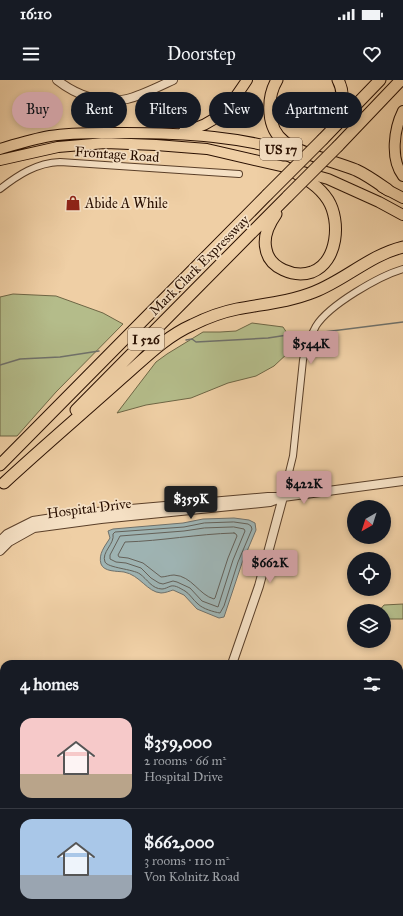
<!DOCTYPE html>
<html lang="en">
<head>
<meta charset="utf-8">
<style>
	body { margin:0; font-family:"IM FELL Great Primer",serif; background:#20242c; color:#f1f3f6; height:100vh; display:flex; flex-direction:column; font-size:15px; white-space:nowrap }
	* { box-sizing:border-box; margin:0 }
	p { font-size:13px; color:#9ea1a6 }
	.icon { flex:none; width:22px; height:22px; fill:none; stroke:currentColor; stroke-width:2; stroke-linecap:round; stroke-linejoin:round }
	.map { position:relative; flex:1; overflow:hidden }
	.drawer { position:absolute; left:0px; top:580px; width:403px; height:256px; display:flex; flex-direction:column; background:#171b24; border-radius:12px 12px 0 0; box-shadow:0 2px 6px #0003 }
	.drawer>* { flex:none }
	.top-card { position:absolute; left:12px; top:12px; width:379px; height:36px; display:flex; gap:8px }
	.needle { width:26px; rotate:219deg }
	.tools { position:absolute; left:347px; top:420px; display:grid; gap:8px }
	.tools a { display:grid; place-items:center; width:44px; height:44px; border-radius:50%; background:#171b24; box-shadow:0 2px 6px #0003; font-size:20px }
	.price { position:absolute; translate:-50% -34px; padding:0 9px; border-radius:4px; background:#c59692; color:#111; font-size:13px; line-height:26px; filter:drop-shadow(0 1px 2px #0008) }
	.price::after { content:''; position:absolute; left:50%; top:24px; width:12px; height:9px; margin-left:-6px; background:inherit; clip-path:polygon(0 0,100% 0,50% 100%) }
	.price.selected { background:#222; color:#fff }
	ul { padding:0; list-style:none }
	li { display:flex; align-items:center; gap:12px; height:100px; padding:0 20px }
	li+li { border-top:1px solid #363941 }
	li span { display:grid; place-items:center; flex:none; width:112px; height:80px; border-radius:12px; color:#555 }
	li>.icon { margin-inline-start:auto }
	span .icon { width:48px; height:48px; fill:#fffc; stroke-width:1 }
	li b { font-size:17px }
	h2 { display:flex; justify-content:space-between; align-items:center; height:48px; padding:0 20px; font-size:17px }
	.chip { padding:0 14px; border-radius:18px; background:#171b24; box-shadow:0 2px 6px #0003; font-size:14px; line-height:36px }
	.chip.selected { background:#c59692; color:#111 }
	.status { display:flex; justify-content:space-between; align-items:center; height:28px; padding:0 20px; background:#171b24; direction:ltr }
	.status svg { height:11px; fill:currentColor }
	header { display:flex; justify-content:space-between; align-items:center; height:52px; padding:0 20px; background:#171b24; font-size:18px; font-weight:600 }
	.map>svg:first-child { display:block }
</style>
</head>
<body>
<div class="status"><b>16:10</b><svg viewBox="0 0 49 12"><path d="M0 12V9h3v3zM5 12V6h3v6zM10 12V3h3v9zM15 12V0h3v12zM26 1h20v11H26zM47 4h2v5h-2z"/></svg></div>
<header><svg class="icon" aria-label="menu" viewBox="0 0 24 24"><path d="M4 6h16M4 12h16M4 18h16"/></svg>Doorstep<svg class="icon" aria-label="heart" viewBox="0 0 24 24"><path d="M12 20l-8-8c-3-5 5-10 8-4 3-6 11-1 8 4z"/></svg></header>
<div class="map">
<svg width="403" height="836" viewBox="0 0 403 836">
	<rect width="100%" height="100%" fill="#efcfa5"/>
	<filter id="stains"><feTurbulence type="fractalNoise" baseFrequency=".005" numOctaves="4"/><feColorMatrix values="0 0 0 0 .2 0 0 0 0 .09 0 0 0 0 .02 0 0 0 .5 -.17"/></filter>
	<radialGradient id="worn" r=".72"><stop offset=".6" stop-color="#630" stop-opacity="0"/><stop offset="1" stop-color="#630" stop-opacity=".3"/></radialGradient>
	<!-- green -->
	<path fill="#b4bc8a" stroke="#6e6645" d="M13 214 56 216 103 233 123 244 56 312 17 356H0V217Z
		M252 243 283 247 293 262 289 272 274 286 256 296 228 303 191 318 146 325 117 333 156 282 167 274 203 252H220L236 251Z
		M403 524V539H386L384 538V531H379L384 525Z
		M12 832H56L81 836H11Z"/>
	<!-- water -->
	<path fill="#9eb3b2" stroke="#6f716b" d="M234 438 249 440 255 443 256 450 242 483 224 537 219 538 197 529 184 515 173 510C170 511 165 513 161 513 147 512 140 495 124 492 117 491 104 492 101 484 98 474 105 466 110 458L108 451 113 449 183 443 203 439Z"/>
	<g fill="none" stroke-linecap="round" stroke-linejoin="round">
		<!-- shore -->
		<path stroke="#646159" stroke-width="1" d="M234 442 248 444 251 446 252 449 238 482 224 526 220 533C214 532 203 529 198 524 193 520 190 514 185 511 181 509 176 505 171 506 168 507 165 509 162 509 152 509 147 499 140 494 133 489 108 488 105 482 101 472 115 464 113 454L115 452 184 447 204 443Z
			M234 447 244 449 245 451 233 480 218 527 202 521 190 508 177 502 173 501 163 504 159 503 151 498 141 488 126 483 116 482 110 479V475L120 456 184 451 204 448Z
			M234 453 236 454 237 456 228 478 215 518 214 519C199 515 192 496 174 495 170 495 165 497 161 497L143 483 128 478 119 477 118 475 125 462C162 461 197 454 234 453Z"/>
		<!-- stream -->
		<path stroke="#6f716b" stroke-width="1.5" d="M316 253 403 242
			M186 260 192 259 196 262 268 258 294 254 310 253
			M0 285 20 279 60 277 99 271
			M399 712H403"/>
		<!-- minor casing -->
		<g stroke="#5a3f29" stroke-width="8">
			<path id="minor" d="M0 109C18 95 36 83 60 82L239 94
				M283 417 293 376 303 280C305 269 310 257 316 246 329 225 379 196 403 189
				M399 759H403
				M316 836 317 832"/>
		</g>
		<!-- tertiary casing -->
		<g stroke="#5a3f29" stroke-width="10">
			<path id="tertiary" d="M57 0C76 15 102 25 127 19 140 16 160 6 173 0
				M0 461 7 454 33 441 85 433 268 417H283L403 401
				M0 471 9 462 34 448 101 439 270 422 278 419
				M232 584 259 506 283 417
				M145 836 147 832"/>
		</g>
		<!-- secondary casing -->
		<g stroke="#290f00" stroke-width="11">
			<path id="secondary" d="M0 815H4
				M99 832 125 836"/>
		</g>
		<!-- trunk casing -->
		<g stroke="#290f00" stroke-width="12">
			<path id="trunk" d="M403 31C394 49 390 79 403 96
				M184 51C217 45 230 26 247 0
				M0 69C17 64 33 59 50 56 73 52 101 53 124 53 183 53 245 56 302 76
				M0 80 58 67 105 63 156 65 207 69 285 87 328 99 379 122 403 135
				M382 107 403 118"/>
		</g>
		<!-- motorway casing -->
		<g stroke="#290f00" stroke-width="13">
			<path id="motorway" d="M277 0C271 10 269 21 270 33 272 61 292 68 315 76 329 81 343 85 356 90 367 95 378 103 388 110
				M332 44C341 31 346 15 338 0
				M323 59 380 0
				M338 66 401 0
				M276 134C269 144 263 157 266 169 269 188 294 198 312 192 338 182 341 141 328 120 318 104 301 96 285 87
				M76 330 288 116
				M0 385 267 115
				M4 403C43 367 83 333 122 298 144 279 165 257 192 245 206 238 222 232 237 229 263 224 289 222 314 212 345 200 370 175 403 167"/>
		</g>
		<!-- minor -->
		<use href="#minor" stroke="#f5e0c4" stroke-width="6"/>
		<!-- tertiary -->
		<use href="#tertiary" stroke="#f5e0c4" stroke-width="8"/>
		<!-- secondary -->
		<use href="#secondary" stroke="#f5e0c4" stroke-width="9"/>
		<!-- trunk -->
		<use href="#trunk" stroke="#efcfa5" stroke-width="10"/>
		<!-- motorway -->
		<use href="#motorway" stroke="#efcfa5" stroke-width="11"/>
		<!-- motorway-bridge casing -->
		<g stroke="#290f00" stroke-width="13" stroke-linecap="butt">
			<path id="motorway-bridge" d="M267 115 323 59
				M288 116 338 66"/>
		</g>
		<!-- motorway-bridge -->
		<use href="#motorway-bridge" stroke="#efcfa5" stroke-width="11"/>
	</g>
	<!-- icons -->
	<defs>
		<g id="shop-bare" transform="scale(1.2)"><path d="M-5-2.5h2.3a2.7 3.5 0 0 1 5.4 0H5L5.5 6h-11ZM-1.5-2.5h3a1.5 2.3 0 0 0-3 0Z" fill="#8f2418" stroke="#f5e0c4" stroke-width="2.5" paint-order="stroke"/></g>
	</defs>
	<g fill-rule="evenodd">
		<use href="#shop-bare" x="73" y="123"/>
	</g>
	<g text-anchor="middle" stroke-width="3.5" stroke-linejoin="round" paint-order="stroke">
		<!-- shield labels -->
		<g fill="#f5e0c4" stroke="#664e3b" stroke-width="1">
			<rect x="260" y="58" width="42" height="22" rx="3"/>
			<rect x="128" y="248" width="36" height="22" rx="3"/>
		</g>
		<g font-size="13" font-weight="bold" fill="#290f00">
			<text x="281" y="74">US 17</text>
			<text x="146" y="264">I 526</text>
		</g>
		<!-- street labels -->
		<g font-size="14" fill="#290f00" stroke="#f5e0c4">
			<text transform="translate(117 74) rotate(4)" y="5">Frontage Road</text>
			<text transform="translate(199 185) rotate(-45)" y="5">Mark Clark Expressway</text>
			<text transform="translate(89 428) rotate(-7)" y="5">Hospital Drive</text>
		</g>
		<!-- poi labels -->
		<g font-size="14" fill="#290f00" stroke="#f5e0c4" text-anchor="start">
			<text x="85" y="128">Abide A While</text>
		</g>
	</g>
	<rect width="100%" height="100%" filter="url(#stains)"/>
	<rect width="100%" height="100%" fill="url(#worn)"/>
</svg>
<div class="tools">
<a><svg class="needle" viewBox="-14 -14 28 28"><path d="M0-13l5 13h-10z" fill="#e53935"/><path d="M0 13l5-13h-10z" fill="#9ea1a6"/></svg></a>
<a><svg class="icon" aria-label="locate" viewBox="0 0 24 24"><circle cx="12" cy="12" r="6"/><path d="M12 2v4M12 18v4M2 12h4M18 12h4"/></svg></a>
<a><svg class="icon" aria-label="layers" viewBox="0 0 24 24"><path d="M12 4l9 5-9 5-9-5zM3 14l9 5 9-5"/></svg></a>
</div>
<b class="price" style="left:311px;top:285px">$544K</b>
<b class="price" style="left:304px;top:425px">$422K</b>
<b class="price selected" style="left:191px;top:440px">$359K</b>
<b class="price" style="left:270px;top:504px">$662K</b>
<div class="top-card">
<a class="chip selected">Buy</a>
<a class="chip">Rent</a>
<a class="chip">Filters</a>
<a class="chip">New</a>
<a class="chip">Apartment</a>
</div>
<section class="drawer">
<h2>4 homes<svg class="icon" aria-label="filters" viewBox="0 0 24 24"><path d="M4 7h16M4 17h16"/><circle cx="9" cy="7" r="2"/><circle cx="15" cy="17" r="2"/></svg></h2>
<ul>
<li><span style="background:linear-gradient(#f6c9c9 70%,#b9a48a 0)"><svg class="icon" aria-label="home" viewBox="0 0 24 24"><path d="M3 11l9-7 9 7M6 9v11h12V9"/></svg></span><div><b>$359,000</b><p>2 rooms · 66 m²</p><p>Hospital Drive</p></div></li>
<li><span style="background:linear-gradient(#a9c7e8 70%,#9aa5b1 0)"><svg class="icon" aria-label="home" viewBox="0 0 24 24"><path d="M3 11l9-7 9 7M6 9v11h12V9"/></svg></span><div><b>$662,000</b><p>3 rooms · 110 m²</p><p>Von Kolnitz Road</p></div></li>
</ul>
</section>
</div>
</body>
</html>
